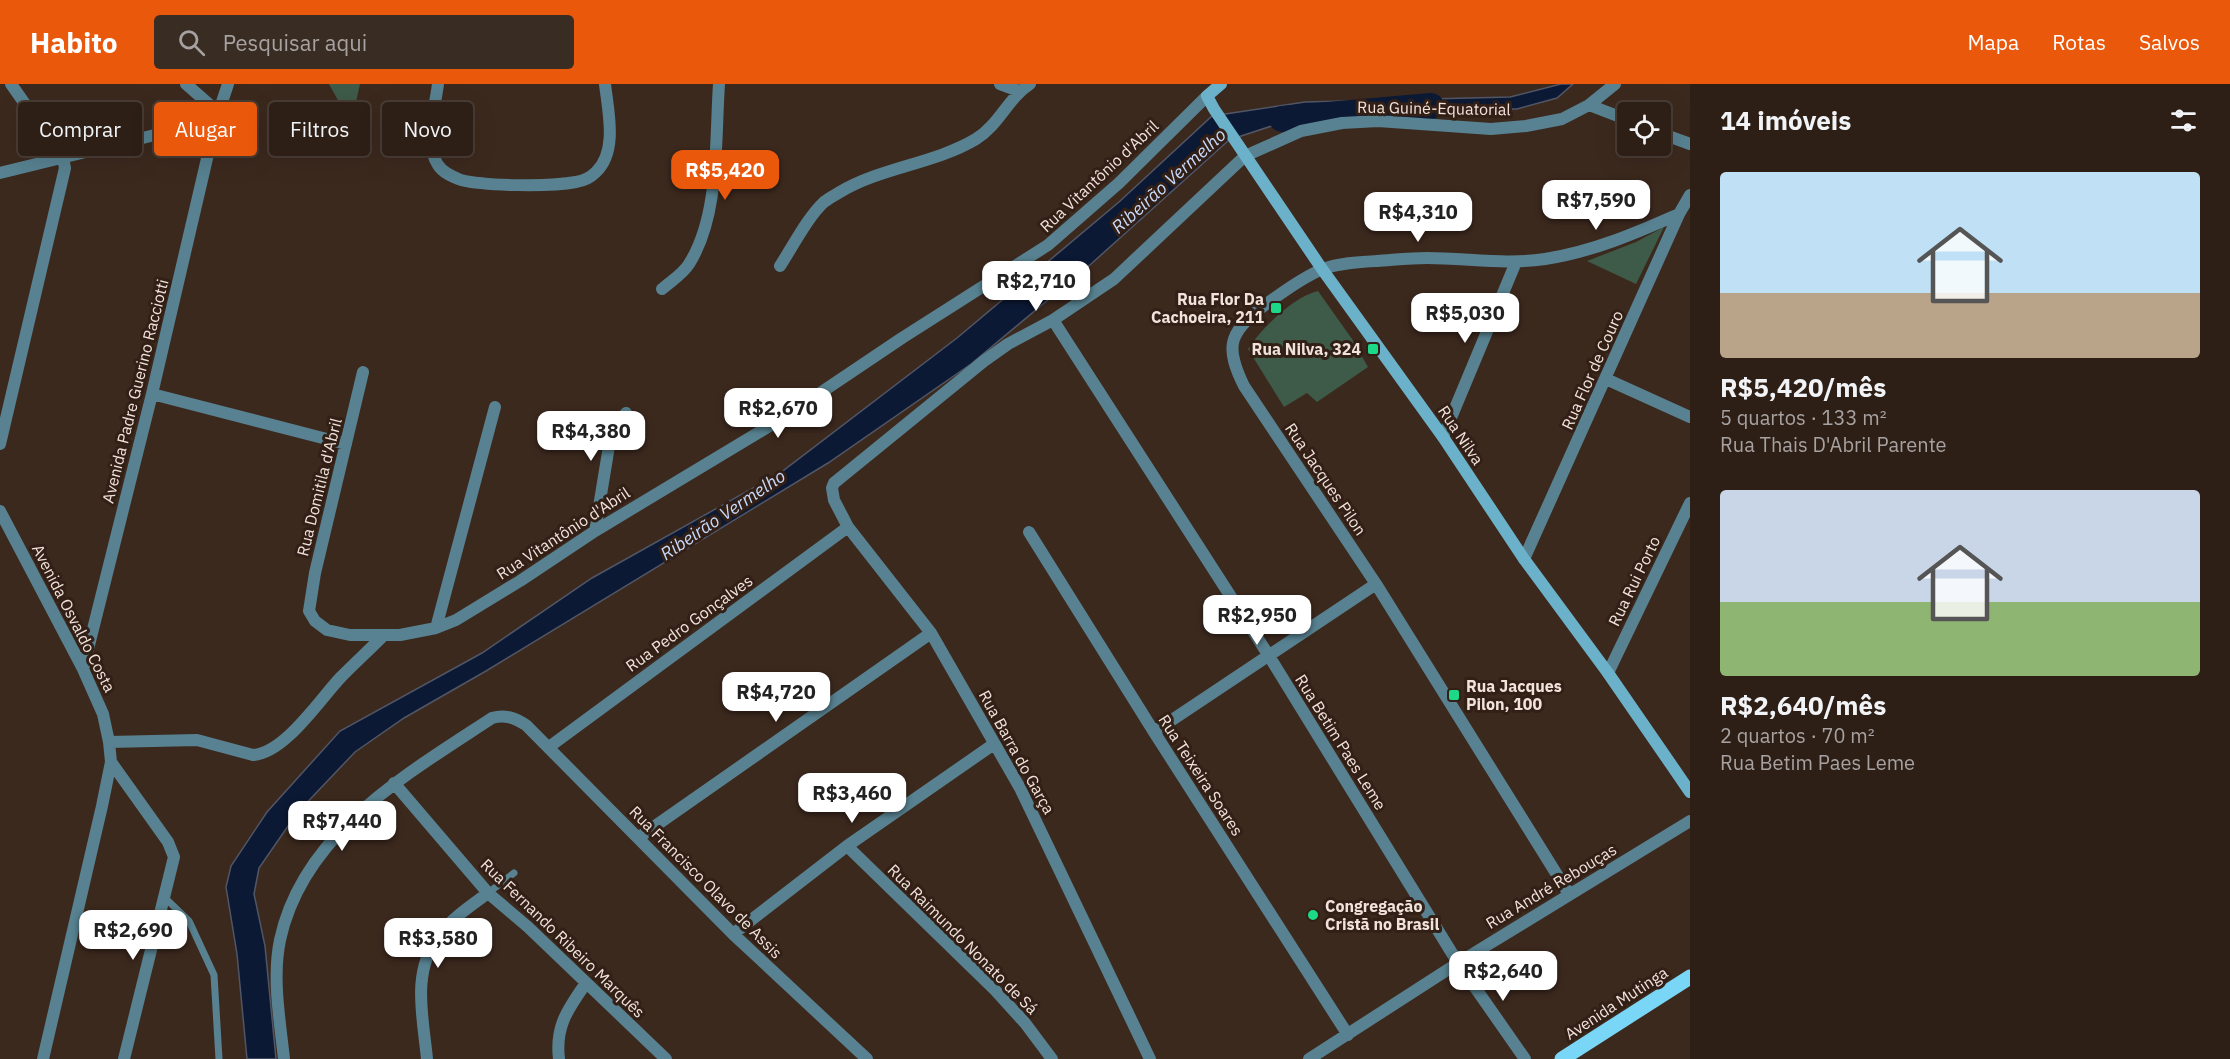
<!DOCTYPE html>
<html lang="pt">
<head>
<meta charset="utf-8">
<style>
	body { margin:0; font-family:"IBM Plex Sans",sans-serif; background:#392c23; color:#f1f3f6; height:100vh; display:flex; flex-direction:column; font-size:22px; white-space:nowrap }
	* { box-sizing:border-box; margin:0 }
	p { font-size:20px; color:#a7a2a1 }
	.icon { flex:none; width:33px; height:33px; fill:none; stroke:currentColor; stroke-width:2; stroke-linecap:round; stroke-linejoin:round }
	.map { position:relative; flex:1; overflow:hidden }
	.side { display:flex; flex-direction:column; background:#2d1f16; width:540px }
	.side>* { flex:none }
	.guide { position:absolute; left:18px; top:18px; width:570px; height:54px; display:flex; gap:12px }
	.tools { position:absolute; left:1617px; top:18px; display:grid; gap:12px }
	.tools a { display:grid; place-items:center; width:54px; height:54px; border-radius:6px; background:#2d1f16; box-shadow:0 6px 24px #0002,0 0 0 2px #483d35; font-size:30px }
	.price { position:absolute; translate:-50% -51px; padding:0 14px; border-radius:12px; background:#fff; color:#222; font-size:20px; line-height:39px; filter:drop-shadow(0 2px 3px #0008) }
	.price::after { content:''; position:absolute; left:50%; top:36px; width:18px; height:14px; margin-left:-9px; background:inherit; clip-path:polygon(0 0,100% 0,50% 100%) }
	.price.selected { background:#ea580c; color:#fff }
	ul { padding:0; list-style:none }
	li { display:grid; align-content:center; gap:12px; height:318px; padding:0 30px }
	li span { display:grid; place-items:center; height:186px; border-radius:6px; color:#555 }
	li>.icon { margin-inline-start:auto }
	span .icon { width:108px; height:108px; fill:#fffc; stroke-width:1 }
	li b { font-size:26px }
	h2 { display:flex; justify-content:space-between; align-items:center; height:72px; padding:0 30px; font-size:26px }
	.pill { padding:0 21px; border-radius:6px; background:#2d1f16; box-shadow:0 6px 24px #0002,0 0 0 2px #483d35; font-size:21px; line-height:54px }
	.pill.selected { background:#ea580c; color:#fff }
	header { display:flex; align-items:center; gap:36px; box-sizing:border-box; height:84px; padding:0 30px; background:#ea580c; color:#fff }
	header strong { font-size:28px }
	nav { display:flex; gap:33px; margin-inline-start:auto; font-size:21px }
	.search { width:420px; height:54px; background:#392c23; display:flex; align-items:center; gap:15px; box-sizing:border-box; padding:0 21px; border-radius:6px; color:#a7a2a1; font-size:22px }
	main { display:flex; flex:1; min-height:0 }
	.map>svg:first-child { display:block }
</style>
</head>
<body>
<header>
<strong>Habito</strong>
<div class="search"><svg class="icon" aria-label="search" viewBox="0 0 24 24"><circle cx="10" cy="10" r="6"/><path d="M15 15l6 6"/></svg>Pesquisar aqui</div>
<nav><a>Mapa</a><a>Rotas</a><a>Salvos</a></nav>
</header>
<main>
<div class="map">
<svg width="1690" height="975" viewBox="0 0 1690 975">
	<rect width="100%" height="100%" fill="#3c291e"/>
	<!-- green -->
	<path fill="#3e5a48" d="M329 0H360L351 40Z
		M1664 143 1636 200 1587 177 1636 158Z
		M1318 207 1352 255 1368 283 1317 318 1307 309 1284 323 1248 265C1261 245 1294 212 1318 207Z"/>
	<!-- water -->
	<path fill="#0c1934" stroke="#515666" stroke-width="1.5" d="M1561 0H1573L1557 14 1517 25H1357L1287 37 1229 56 1091 180 971 280 828 379 486 587 404 634 355 668 297 729 259 784 254 810 265 862 276 975H247L237 870 226 803 231 782 267 728 340 647 482 569 592 494 780 389 957 254 1119 118 1212 32 1305 18 1510 13Z"/>
	<g fill="none" stroke-linecap="round" stroke-linejoin="round">
		<!-- river -->
		<path stroke="#0c1934" stroke-width="26" d="M1282 35 1431 22"/>
		<!-- lane -->
		<path stroke="#588291" stroke-width="7" d="M488 809 514 789
			M164 813 189 837 214 891 219 975"/>
		<!-- street -->
		<path stroke="#588291" stroke-width="12" d="M186 0 219 29
			M438 0C435 24 424 60 438 81 443 89 453 93 461 96 485 102 550 103 576 98 583 97 591 93 596 88 618 67 608 27 605 0
			M1000 0 1019 7
			M1589 21 1628 36
			M1660 49 1690 60
			M0 89 216 36
			M780 182C793 162 807 134 824 118 829 114 835 111 840 108 882 83 934 80 976 55 999 41 1008 14 1030 0
			M662 205C671 197 683 190 689 180 720 131 715 56 719 0
			M1053 236 1269 572 1458 879 1525 975
			M363 288 315 489 309 527 315 537 327 546 350 551H400L436 544 456 536 520 497 595 447 786 332 902 254 1048 161 1119 99 1207 12
			M1606 295 1690 333
			M152 310 346 360
			M1443 353 1516 178
			M0 360 65 84 63 74 11 0
			M0 427 83 585 103 630 109 658 111 678 102 722 43 975
			M595 447 610 356 612 346 626 329
			M1029 448 1154 648 1348 951
			M1524 475 1679 130 1690 111
			M436 544 495 323
			M83 585 152 310 216 36 228 0
			M1608 589 1690 419
			M1154 648 1376 500
			M109 658 197 656 253 671C285 669 320 615 341 593 355 579 370 565 384 551
			M549 663 848 443
			M111 678 168 758 174 773 124 975
			M394 699 488 809 528 843 666 975
			M638 754 931 549
			M847 762 995 906 1025 939 1052 975
			M1569 810 1376 500 1244 302C1226 265 1227 250 1261 224 1277 212 1305 192 1323 185 1339 179 1360 178 1377 177 1393 176 1410 174 1427 174 1467 174 1506 181 1545 175 1592 168 1636 149 1679 130
			M733 850 847 762 994 660
			M284 975C280 937 272 894 280 856 303 749 407 690 492 634 505 630 515 634 526 641L733 850 867 975
			M427 975C423 932 411 889 439 851 452 834 472 821 488 809
			M559 975C555 942 568 925 586 899
			M1150 975 1020 704 931 549 848 443 834 416 832 404 834 399 984 277 1008 260 1053 236 1114 195 1245 72 1301 47 1342 39 1378 37 1491 45 1526 42 1562 35 1589 21 1615 0
			M1309 975 1458 879 1690 737"/>
		<!-- secondary -->
		<path stroke="#6cb1ca" stroke-width="12" d="M1221 0 1207 12 1214 25 1322 185 1443 353 1524 475 1608 589 1690 708"/>
		<!-- primary -->
		<path stroke="#7ad6f6" stroke-width="15" d="M1562 975 1690 893"/>
	</g>
	<!-- markers -->
	<g fill="#1cd988" stroke="#321f15" stroke-width="2">
		<rect x="1270" y="218" width="12" height="12" rx="3"/>
		<rect x="1367" y="259" width="12" height="12" rx="3"/>
		<rect x="1448" y="605" width="12" height="12" rx="3"/>
		<circle cx="1313" cy="831" r="6"/>
	</g>
	<g text-anchor="middle" stroke-width="6" stroke-linejoin="round" paint-order="stroke">
		<!-- street labels -->
		<g font-size="16" fill="#f1e3dc" stroke="#321f15">
			<text transform="translate(1434 24) rotate(1)" y="6">Rua Guiné-Equatorial</text>
			<text transform="translate(1099 92) rotate(-43)" y="6">Rua Vitantônio d'Abril</text>
			<text transform="translate(1592 286) rotate(-66)" y="6">Rua Flor de Couro</text>
			<text transform="translate(135 307) rotate(-76)" y="6">Avenida Padre Guerino Racciotti</text>
			<text transform="translate(1461 351) rotate(56)" y="6">Rua Nilva</text>
			<text transform="translate(1326 395) rotate(56)" y="6">Rua Jacques Pilon</text>
			<text transform="translate(319 403) rotate(-76)" y="6">Rua Domitila d'Abril</text>
			<text transform="translate(563 449) rotate(-33)" y="6">Rua Vitantônio d'Abril</text>
			<text transform="translate(1634 497) rotate(-64)" y="6">Rua Rui Porto</text>
			<text transform="translate(74 534) rotate(63)" y="6">Avenida Osvaldo Costa</text>
			<text transform="translate(689 539) rotate(-36)" y="6">Rua Pedro Gonçalves</text>
			<text transform="translate(1341 658) rotate(58)" y="6">Rua Betim Paes Leme</text>
			<text transform="translate(1017 668) rotate(61)" y="6">Rua Barra do Garça</text>
			<text transform="translate(1201 691) rotate(57)" y="6">Rua Teixeira Soares</text>
			<text transform="translate(706 798) rotate(45)" y="6">Rua Francisco Olavo de Assis</text>
			<text transform="translate(1551 802) rotate(-31)" y="6">Rua André Rebouças</text>
			<text transform="translate(563 854) rotate(44)" y="6">Rua Fernando Ribeiro Marquês</text>
			<text transform="translate(963 855) rotate(45)" y="6">Rua Raimundo Nonato de Sá</text>
			<text transform="translate(1616 919) rotate(-33)" y="6">Avenida Mutinga</text>
		</g>
		<!-- poi labels -->
		<g font-size="16" font-weight="bold" fill="#f1e3dc" stroke="#321f15" text-anchor="end">
			<text x="1264" y="221">Rua Flor Da<tspan x="1264" dy="18">Cachoeira, 211</tspan></text>
			<text x="1361" y="271">Rua Nilva, 324</text>
			<text x="1466" y="608" text-anchor="start">Rua Jacques<tspan x="1466" dy="18">Pilon, 100</tspan></text>
			<text x="1325" y="828" text-anchor="start">Congregação<tspan x="1325" dy="18">Cristã no Brasil</tspan></text>
		</g>
		<!-- water labels -->
		<g font-size="18" font-style="italic" fill="#c7dafc" stroke="#321f15">
			<text transform="translate(1169 97) rotate(-42)" y="6">Ribeirão Vermelho</text>
			<text transform="translate(723 431) rotate(-34)" y="6">Ribeirão Vermelho</text>
		</g>
	</g>
</svg>
<div class="tools">
<a><svg class="icon" aria-label="locate" viewBox="0 0 24 24"><circle cx="12" cy="12" r="6"/><path d="M12 2v4M12 18v4M2 12h4M18 12h4"/></svg></a>
</div>
<b class="price selected" style="left:725px;top:117px">R$5,420</b>
<b class="price" style="left:1596px;top:147px">R$7,590</b>
<b class="price" style="left:1418px;top:159px">R$4,310</b>
<b class="price" style="left:1036px;top:228px">R$2,710</b>
<b class="price" style="left:1465px;top:260px">R$5,030</b>
<b class="price" style="left:778px;top:355px">R$2,670</b>
<b class="price" style="left:591px;top:378px">R$4,380</b>
<b class="price" style="left:1257px;top:562px">R$2,950</b>
<b class="price" style="left:776px;top:639px">R$4,720</b>
<b class="price" style="left:852px;top:740px">R$3,460</b>
<b class="price" style="left:342px;top:768px">R$7,440</b>
<b class="price" style="left:133px;top:877px">R$2,690</b>
<b class="price" style="left:438px;top:885px">R$3,580</b>
<b class="price" style="left:1503px;top:918px">R$2,640</b>
<div class="guide">
<a class="pill">Comprar</a>
<a class="pill selected">Alugar</a>
<a class="pill">Filtros</a>
<a class="pill">Novo</a>
</div>
</div>
<section class="side">
<h2>14 imóveis<svg class="icon" aria-label="filters" viewBox="0 0 24 24"><path d="M4 7h16M4 17h16"/><circle cx="9" cy="7" r="2"/><circle cx="15" cy="17" r="2"/></svg></h2>
<ul>
<li><span style="background:linear-gradient(#bfe0f5 65%,#b9a48a 0)"><svg class="icon" aria-label="home" viewBox="0 0 24 24"><path d="M3 11l9-7 9 7M6 9v11h12V9"/></svg></span><div><b>R$5,420/mês</b><p>5 quartos · 133 m²</p><p>Rua Thais D'Abril Parente</p></div></li>
<li><span style="background:linear-gradient(#c9d6e8 60%,#8fb573 0)"><svg class="icon" aria-label="home" viewBox="0 0 24 24"><path d="M3 11l9-7 9 7M6 9v11h12V9"/></svg></span><div><b>R$2,640/mês</b><p>2 quartos · 70 m²</p><p>Rua Betim Paes Leme</p></div></li>
</ul>
</section>
</main>
</body>
</html>
